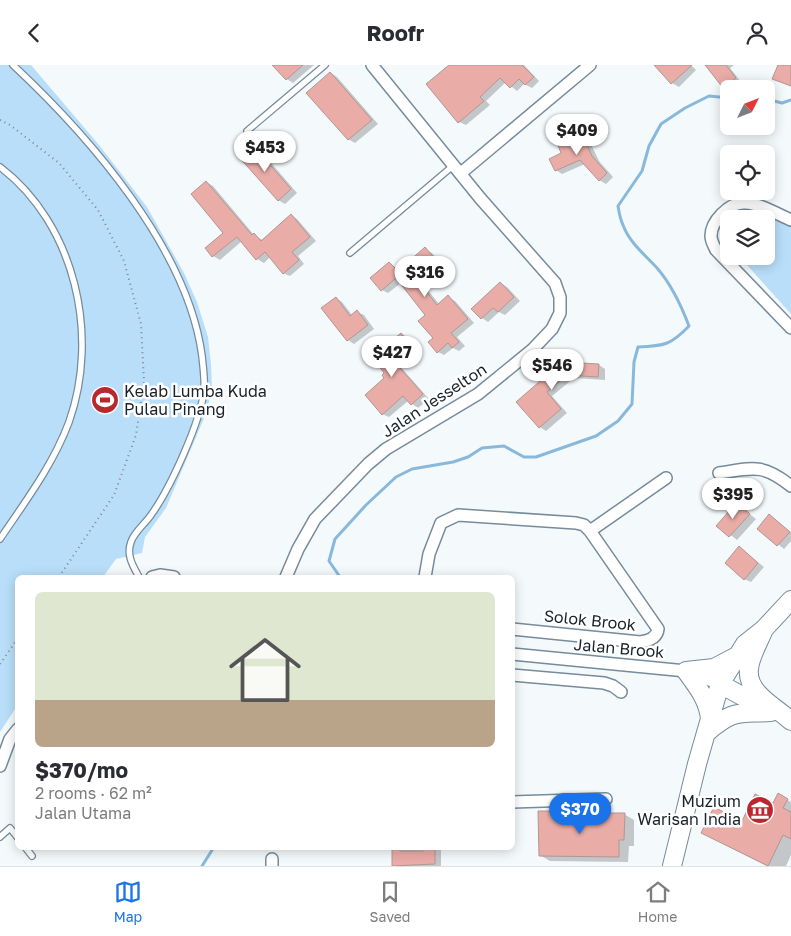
<!DOCTYPE html>
<html lang="en">
<head>
<meta charset="utf-8">
<style>
	body { margin:0; font-family:"Golos Text",sans-serif; background:#f7f7f7; color:#2b2b33; height:100vh; display:flex; flex-direction:column; font-size:19px; white-space:nowrap }
	* { box-sizing:border-box; margin:0 }
	p { font-size:16px; color:#7c7c81 }
	.icon { flex:none; width:28px; height:28px; fill:none; stroke:currentColor; stroke-width:2; stroke-linecap:round; stroke-linejoin:round }
	.map { position:relative; flex:1; overflow:hidden }
	.panel { position:absolute; left:15px; top:510px; width:500px; height:275px; display:flex; flex-direction:column; background:#fff; border-radius:8px; box-shadow:0 2px 12px #0003 }
	.panel>* { flex:none }
	.needle { width:32px; rotate:48deg }
	.buttons { position:absolute; left:720px; top:15px; display:grid; gap:10px }
	.buttons a { display:grid; place-items:center; width:55px; height:55px; border-radius:8px; background:#fff; box-shadow:0 2px 12px #0003; font-size:25px }
	.price { position:absolute; translate:-50% -42px; padding:0 11px; border-radius:18px; background:#fff; color:#222; font-size:16px; line-height:32px; filter:drop-shadow(0 1px 2px #0008) }
	.price::after { content:''; position:absolute; left:50%; top:30px; width:15px; height:11px; margin-left:-8px; background:inherit; clip-path:polygon(0 0,100% 0,50% 100%) }
	.price.active { background:#1a73e8; color:#fff }
	ul { padding:0; list-style:none }
	li { display:grid; align-content:center; gap:10px; height:265px; padding:0 20px }
	li span { display:grid; place-items:center; height:155px; border-radius:8px; color:#555 }
	li>.icon { margin-inline-start:auto }
	span .icon { width:90px; height:90px; fill:#fffc; stroke-width:1 }
	li b { font-size:21px }
	header { display:flex; justify-content:space-between; align-items:center; height:65px; padding:0 20px; background:#fff; font-size:22px; font-weight:700 }
	.menu { display:flex; justify-content:space-around; align-items:center; height:70px; border-top:1px solid #e1e1e2; background:#fff; font-size:14px; color:#7c7c81 }
	.menu a { display:grid; justify-items:center; gap:2px }
	.menu .active { color:#1a73e8 }
	.map>svg:first-child { display:block }
</style>
</head>
<body>
<header><svg class="icon" aria-label="back" viewBox="0 0 24 24"><path d="M15 5l-7 7 7 7"/></svg>Roofr<svg class="icon" aria-label="person" viewBox="0 0 24 24"><circle cx="12" cy="8" r="4"/><path d="M4 21q1-7 8-7t8 7"/></svg></header>
<div class="map">
<svg width="791" height="801" viewBox="0 0 791 801">
	<rect width="100%" height="100%" fill="#f4f9fc"/>
	<!-- green -->
	<path fill="#b8def9" d="M0 0H31L99 80 147 142 184 208 197 237 208 272 211 300 212 323 207 346 166 443 145 472 142 488 116 494 103 512H18L17 641 0 667Z
		M747 146 756 147 791 162V249L739 191H766V154H733L740 148Z"/>
	<!-- shadow -->
	<path fill="#0003" d="M274 0H314L293 18 287 14Z
		M451 0H524L539 16 532 23 524 19 517 26 506 17 486 36 490 40 466 60 459 57Z
		M656 0H691L696 5 679 22 672 18Z
		M706 0H734L730 3 741 17 729 25 724 22Z
		M331 8 337 12 378 59 355 78 348 74Z
		M742 17 765 18 771 22V31H766V24H742Z
		M581 69 588 73 599 96 613 112 606 119 599 115 585 99 562 109 556 105 563 89Z
		M253 81 260 85 297 128 285 139 278 135Z
		M206 117 213 121 254 170 264 176 291 150 297 154 316 176 298 191 304 199 290 211 283 208 270 192 264 198 257 194 242 176 220 195 213 191 207 183 225 168Z
		M425 184 432 188 448 206 427 224 439 239 448 232 455 236 474 258 457 272 465 281 459 286 453 283 444 290 438 287 426 250 401 218 388 228 382 225 389 198 400 206Z
		M501 218 507 222 520 236 505 250 499 247 488 257 482 253Z
		M336 233 342 237 352 250 357 247 364 250 374 264 354 279 348 275Z
		M402 269 408 273 417 284 398 299 429 334 418 343 408 336 389 352 382 349 386 314Z
		M562 298 599 300 605 304V315L574 313 552 331 567 348 546 366 540 362 518 337Z
		M737 439 756 454 737 475 718 460Z
		M770 451 791 467V476L784 484 759 464Z
		M740 483 764 502 751 517 744 514Z
		M778 730 791 737V790L786 801H767L703 768 742 757 773 740Z
		M550 747 565 752 606 753 624 749 634 755V781H629L628 797 550 796 540 790Z
		M393 782H441V801H393Z"/>
	<g fill="none" stroke-linecap="round" stroke-linejoin="round">
		<!-- stream -->
		<path stroke="#88b9dc" stroke-width="3" d="M766 34 782 38 791 35
			M340 512 329 496 335 474 366 440 396 412 412 404 453 397 468 392 482 383 504 381 524 392H536L596 371 618 356 632 339 634 297 638 282C664 281 671 280 689 261 681 240 672 220 657 203 645 190 629 177 623 160 620 154 619 147 618 141L642 106 649 81 661 59 685 43 709 31 729 33
			M202 801 214 782"/>
	</g>
	<!-- building -->
	<path fill="#e9aca7" stroke="#b29693" d="M272 0H303L286 15Z
		M449 0H522L534 12 525 20 519 14 510 23 500 13 480 32 484 36 458 58 426 19Z
		M654 0H692L671 19Z
		M705 0H726L736 13 723 23Z
		M778 0H791V21L772 14Z
		M330 7 372 55 348 75 306 28Z
		M581 67 592 91 607 108 599 116 580 95 555 106 549 94 561 88 557 78Z
		M253 80 291 124 278 136 239 92Z
		M206 116 252 170 254 168 261 176 291 149 310 172 292 187 299 195 283 209 265 187 256 195 237 172 212 192 205 183 223 168 191 129Z
		M425 182 442 202 421 220 437 240 448 230 468 254 451 268 459 277 452 283 448 278 437 288 428 277 433 273 418 256 425 250 396 213 381 226 370 213 389 197 398 206Z
		M500 217 514 232 498 247 493 243 481 254 471 244Z
		M336 232 350 251 357 245 368 260 347 276 321 243Z
		M401 268 411 280 393 295 423 329 411 340 403 331 382 350 365 330 384 313 382 310 384 308 372 292Z
		M562 297 599 299 598 312 567 310 547 327 561 344 539 363 516 337Z
		M737 437 750 449 729 472 716 461Z
		M769 449 790 467 777 481 757 464Z
		M739 481 758 498 744 515 725 498Z
		M778 728 788 734 783 743 791 747V774L783 770 768 801 701 768 714 742 742 756 755 729 773 738Z
		M538 746H550V748H561V751H605V748H625L624 775H619V792L539 791Z
		M392 782H400V786H423L422 782H435V799L392 801Z"/>
	<g fill="none" stroke-linecap="round" stroke-linejoin="round">
		<!-- service casing -->
		<g stroke="#768b9b" stroke-width="8">
			<path id="service" d="M13 0C89 71 188 184 202 291 203 302 205 313 204 325 201 356 170 424 151 450 145 459 134 467 131 477 126 490 133 501 139 512
				M247 66 325 0
				M0 102C75 159 100 270 69 357 53 400 25 437 0 474
				M350 188 454 100
				M0 772 10 763 18 773
				M25 782 32 791"/>
		</g>
		<!-- minor casing -->
		<g stroke="#768b9b" stroke-width="14">
			<path id="minor" d="M461 108 590 0
				M791 155C779 150 757 137 744 138 729 138 711 156 711 171 711 176 714 181 716 185L791 263
				M719 408C753 403 762 398 791 421
				M590 466 666 413
				M152 512 160 510 174 512
				M286 512 298 484 315 454 368 399 386 384 478 329 532 285 552 264 560 248V232L555 218 480 133 372 0
				M425 512 429 489 441 458 458 450 576 458 584 460 590 466 658 564C657 573 648 576 640 577L512 564
				M512 589 686 606 720 619
				M512 610 604 618 613 621 621 627
				M0 701 10 674 18 664
				M512 737 606 734
				M272 794V801"/>
		</g>
		<!-- primary casing -->
		<g stroke="#768b9b" stroke-width="20">
			<path id="primary" d="M764 564C759 577 750 591 749 604 746 628 776 642 791 656
				M686 606C697 621 709 636 710 655
				M686 606 714 603 735 592
				M720 619 766 644
				M706 668C734 644 737 649 771 647
				M672 801 697 699 720 619 745 579 764 564 791 535"/>
		</g>
		<!-- path -->
		<path stroke="#80878c" stroke-width="2" stroke-dasharray="1 4" stroke-linecap="butt" d="M0 55 10 60 59 98 98 145 124 196 141 259 144 317 136 370 114 430 59 512
			M0 599 18 573"/>
		<!-- service -->
		<use href="#service" stroke="#fff" stroke-width="5.5"/>
		<!-- minor -->
		<use href="#minor" stroke="#fff" stroke-width="11"/>
		<!-- primary -->
		<use href="#primary" stroke="#fff" stroke-width="18"/>
	</g>
	<!-- icons -->
	<defs>
		<g id="stadium-disc" transform="scale(1.4375)"><circle r="9.5" fill="#b8282e" stroke="#fff"/><path d="M0-5a6.5 5 0 1 0 0 10a6.5 5 0 1 0 0-10ZM-3.5-1.8h7v3.6h-7Z" fill="#fff"/></g>
		<g id="museum-disc" transform="scale(1.4375)"><circle r="9.5" fill="#b8282e" stroke="#fff"/><path d="M0-6L6-3V-2H-6V-3ZM-5-1h2V3h-2ZM-1-1h2V3h-2ZM3-1h2V3H3ZM-6 4H6V6H-6Z" fill="#fff"/></g>
	</defs>
	<g fill-rule="evenodd">
		<use href="#stadium-disc" x="105" y="335"/>
		<use href="#museum-disc" x="760" y="745"/>
	</g>
	<g text-anchor="middle" stroke-width="5" stroke-linejoin="round" paint-order="stroke">
		<!-- poi labels -->
		<g font-size="16" fill="#192228" stroke="#fff" text-anchor="start">
			<text x="124" y="332">Kelab Lumba Kuda<tspan x="124" dy="18">Pulau Pinang</tspan></text>
			<text x="741" y="742" text-anchor="end">Muzium<tspan x="741" dy="18">Warisan India</tspan></text>
		</g>
		<!-- street labels -->
		<g font-size="16" fill="#192228" stroke="#fff">
			<text transform="translate(434 335) rotate(-33)" y="6">Jalan Jesselton</text>
			<text transform="translate(590 555) rotate(6)" y="6">Solok Brook</text>
			<text transform="translate(619 583) rotate(5)" y="6">Jalan Brook</text>
		</g>
	</g>
</svg>
<div class="buttons">
<a><svg class="needle" viewBox="-14 -14 28 28"><path d="M0-13l5 13h-10z" fill="#e53935"/><path d="M0 13l5-13h-10z" fill="#7c7c81"/></svg></a>
<a><svg class="icon" aria-label="locate" viewBox="0 0 24 24"><circle cx="12" cy="12" r="6"/><path d="M12 2v4M12 18v4M2 12h4M18 12h4"/></svg></a>
<a><svg class="icon" aria-label="layers" viewBox="0 0 24 24"><path d="M12 4l9 5-9 5-9-5zM3 14l9 5 9-5"/></svg></a>
</div>
<b class="price" style="left:577px;top:91px">$409</b>
<b class="price" style="left:265px;top:108px">$453</b>
<b class="price" style="left:425px;top:233px">$316</b>
<b class="price" style="left:392px;top:313px">$427</b>
<b class="price" style="left:552px;top:326px">$546</b>
<b class="price" style="left:733px;top:455px">$395</b>
<b class="price active" style="left:580px;top:770px">$370</b>
<section class="panel">
<ul>
<li><span style="background:linear-gradient(#dfe7d0 70%,#b9a48a 0)"><svg class="icon" aria-label="home" viewBox="0 0 24 24"><path d="M3 11l9-7 9 7M6 9v11h12V9"/></svg></span><div><b>$370/mo</b><p>2 rooms · 62 m²</p><p>Jalan Utama</p></div></li>
</ul>
</section>
</div>
<nav class="menu">
<a class="active"><svg class="icon" aria-label="map" viewBox="0 0 24 24"><path d="M3 6l6-2 6 2 6-2v14l-6 2-6-2-6 2zM9 4v14M15 6v14"/></svg>Map</a>
<a><svg class="icon" aria-label="saved" viewBox="0 0 24 24"><path d="M7 4h10v16l-5-4-5 4z"/></svg>Saved</a>
<a><svg class="icon" aria-label="home" viewBox="0 0 24 24"><path d="M3 11l9-7 9 7M6 9v11h12V9"/></svg>Home</a>
</nav>
</body>
</html>
